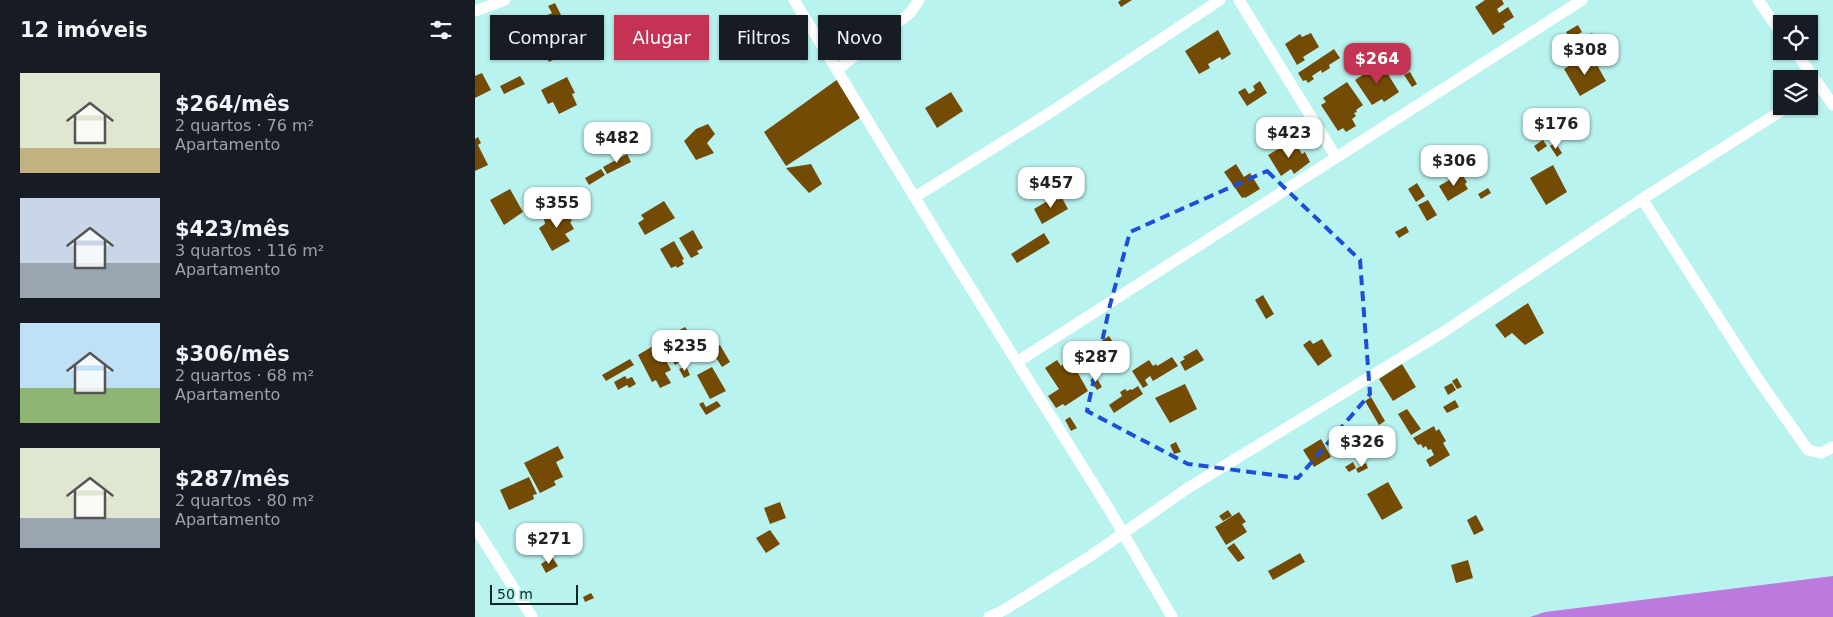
<!DOCTYPE html>
<html lang="pt">
<head>
<meta charset="utf-8">
<style>
	body { margin:0; font-family:"DejaVu Sans",sans-serif; background:#20242c; color:#f1f3f6; height:100vh; display:flex; flex-direction:column; font-size:19px; white-space:nowrap }
	* { box-sizing:border-box; margin:0 }
	p { font-size:16px; color:#9ea1a6 }
	.icon { flex:none; width:28px; height:28px; fill:none; stroke:currentColor; stroke-width:2; stroke-linecap:round; stroke-linejoin:round }
	.map { position:relative; flex:1; overflow:hidden }
	.side { display:flex; flex-direction:column; background:#171b24; width:475px }
	.side>* { flex:none }
	.banner { position:absolute; left:15px; top:15px; width:475px; height:45px; display:flex; gap:10px }
	.controls { position:absolute; left:1298px; top:15px; display:grid; gap:10px }
	.controls a { display:grid; place-items:center; width:45px; height:45px; border-radius:0px; background:#171b24; box-shadow:0 1px 4px #0004; font-size:25px }
	.scale { position:absolute; left:15px; bottom:12px; width:88px; box-sizing:border-box; padding-left:5px; border:2px solid #102726; border-top:0; font-size:14px; line-height:18px; white-space:nowrap; color:#102726; -webkit-text-stroke:4px #b9f3f0; paint-order:stroke }
	.price { position:absolute; translate:-50% -42px; padding:0 11px; border-radius:10px; background:#fff; color:#222; font-size:16px; line-height:32px; filter:drop-shadow(0 1px 2px #0008) }
	.price::after { content:''; position:absolute; left:50%; top:30px; width:15px; height:11px; margin-left:-8px; background:inherit; clip-path:polygon(0 0,100% 0,50% 100%) }
	.price.selected { background:#c43353; color:#fff }
	ul { padding:0; list-style:none }
	li { display:flex; align-items:center; gap:15px; height:125px; padding:0 20px }
	li span { display:grid; place-items:center; flex:none; width:140px; height:100px; border-radius:0px; color:#555 }
	li>.icon { margin-inline-start:auto }
	span .icon { width:60px; height:60px; fill:#fffc; stroke-width:1 }
	li b { font-size:21px }
	h2 { display:flex; justify-content:space-between; align-items:center; height:60px; padding:0 20px; font-size:21px }
	.tag { padding:0 18px; border-radius:0px; background:#171b24; box-shadow:0 1px 4px #0004; font-size:18px; line-height:45px }
	.tag.selected { background:#c43353; color:#fff }
	main { display:flex; flex:1; min-height:0 }
	.map>svg:first-child { display:block }
</style>
</head>
<body>
<main>
<section class="side">
<h2>12 imóveis<svg class="icon" aria-label="filters" viewBox="0 0 24 24"><path d="M4 7h16M4 17h16"/><circle cx="9" cy="7" r="2"/><circle cx="15" cy="17" r="2"/></svg></h2>
<ul>
<li><span style="background:linear-gradient(#dfe7d0 75%,#c2b280 0)"><svg class="icon" aria-label="home" viewBox="0 0 24 24"><path d="M3 11l9-7 9 7M6 9v11h12V9"/></svg></span><div><b>$264/mês</b><p>2 quartos · 76 m²</p><p>Apartamento</p></div></li>
<li><span style="background:linear-gradient(#c9d6e8 65%,#9aa5b1 0)"><svg class="icon" aria-label="home" viewBox="0 0 24 24"><path d="M3 11l9-7 9 7M6 9v11h12V9"/></svg></span><div><b>$423/mês</b><p>3 quartos · 116 m²</p><p>Apartamento</p></div></li>
<li><span style="background:linear-gradient(#bfe0f5 65%,#8fb573 0)"><svg class="icon" aria-label="home" viewBox="0 0 24 24"><path d="M3 11l9-7 9 7M6 9v11h12V9"/></svg></span><div><b>$306/mês</b><p>2 quartos · 68 m²</p><p>Apartamento</p></div></li>
<li><span style="background:linear-gradient(#dfe7d0 70%,#9aa5b1 0)"><svg class="icon" aria-label="home" viewBox="0 0 24 24"><path d="M3 11l9-7 9 7M6 9v11h12V9"/></svg></span><div><b>$287/mês</b><p>2 quartos · 80 m²</p><p>Apartamento</p></div></li>
</ul>
</section>
<div class="map">
<svg width="1358" height="617" viewBox="0 0 1358 617">
	<rect width="100%" height="100%" fill="#b9f3f0"/>
	<!-- water -->
	<path fill="#bc7ade" d="M1358 576V617H1055L1070 612Z"/>
	<!-- building -->
	<path fill="#744b04" d="M646 0H657L646 7 643 2Z
		M1010 0H1027L1029 4 1022 9 1024 13 1033 7 1039 17 1028 24 1030 27 1018 35 1000 7Z
		M80 3 87 17 59 29 56 22 77 13 73 6Z
		M98 24 108 45 74 62 68 51 65 52 64 44H78V46L86 39 85 31Z
		M1103 25 1107 32 1095 39 1091 32Z
		M743 30 756 54 747 60 745 57 733 64 735 68 724 74 710 51Z
		M836 33 844 47 828 57 830 60 822 65 810 44 825 34 827 37Z
		M1117 33 1133 60 1128 63 1112 36Z
		M859 49 865 58 854 65 855 68 847 73 846 70 837 76 839 79 833 83 831 80 828 81 823 73Z
		M1114 58 1119 67 1122 65 1131 81 1105 96 1089 69 1104 60 1105 63Z
		M906 63 924 92 909 102 907 99 897 105 880 80Z
		M935 72 942 84 937 87 929 75Z
		M7 73 16 90 0 98V76Z
		M45 76 50 84 29 94 25 86Z
		M92 77 100 93 97 94 102 105 84 114 78 102 73 104 66 90Z
		M363 79 385 118 311 166 289 132Z
		M785 81 792 93 772 106 763 92 770 88 774 94 780 90 778 86Z
		M872 82 888 105 881 110 882 112 879 113 881 116 877 119 881 126 871 132 868 128 863 131 846 105 851 102 848 98Z
		M476 92 488 111 462 128 450 108Z
		M233 124 240 134 232 143 239 153 221 160 209 141 221 129Z
		M3 137 6 143 3 145 13 165 0 171V139Z
		M819 140 827 154 830 152 835 162 819 174 816 169 806 176 793 155Z
		M1068 140 1072 146 1063 152 1059 146Z
		M1080 142 1087 153 1082 157 1075 146Z
		M152 154 156 162 132 174 128 167Z
		M336 164 347 184 334 193 311 168Z
		M761 164 769 177 775 173 785 189 770 198 769 197 767 198 749 172Z
		M1078 165 1092 192 1071 205 1055 178Z
		M126 169 130 175 114 185 110 178Z
		M986 173 992 182 990 184 993 189 973 201 964 186Z
		M942 183 950 196 941 202 933 189Z
		M1013 188 1016 193 1006 199 1003 194Z
		M35 189 48 212 29 225 15 200Z
		M581 196 583 200 587 198 593 209 567 224 559 209Z
		M953 200 962 215 952 221 943 205Z
		M189 201 200 218 170 235 163 223 169 219 166 215Z
		M89 207 97 221 95 222 99 229 90 234 95 241 77 251 64 228 70 224 69 219Z
		M931 226 934 232 924 238 920 232Z
		M218 230 228 248 222 251 224 254 216 258 204 238Z
		M569 233 575 243 542 263 536 254Z
		M199 241 209 259 207 260 209 264 202 268 201 266 196 268 185 249Z
		M788 295 799 314 791 319 780 300Z
		M1053 303 1069 333 1050 345 1037 333 1030 338 1020 325Z
		M210 327 212 330 207 333 211 339 199 345 207 361 200 365 186 340Z
		M634 336 648 358 621 375 611 360 620 355 616 348Z
		M847 339 857 356 843 366 828 345 835 340 838 344Z
		M245 345 255 362 247 367 236 350Z
		M178 346 179 348 183 346 196 370 190 373 196 383 185 388 181 380 177 382 163 355Z
		M722 349 729 360 710 371 705 362 710 359 708 357Z
		M697 357 703 366 678 381 675 376 670 380 673 385 668 388 657 371 674 360 678 366 681 364 682 366Z
		M155 359 159 365 131 381 127 375Z
		M582 360 586 366 593 361 598 369 600 368 613 391 590 406 588 404 581 408 573 396 584 389 570 368Z
		M927 364 941 387 918 401 904 379Z
		M211 366 215 375 209 378 204 369Z
		M237 367 251 391 235 399 222 375Z
		M150 376 152 379 157 377 161 384 154 388 152 385 143 390 139 382Z
		M621 377 627 387 622 390 615 380Z
		M982 378 987 387 982 389 977 381Z
		M977 383 981 390 973 395 969 387Z
		M710 384 722 409 695 423 680 398Z
		M663 386 668 394 639 413 634 405 647 396 645 392 650 389 652 391 656 389 657 390Z
		M896 397 910 421 904 425 890 401Z
		M980 400 984 407 972 413 968 407Z
		M242 401 246 406 231 415 224 404 228 402 231 407Z
		M932 409 946 429 936 435 923 414Z
		M595 417 602 428 596 431 590 420Z
		M959 426 961 431 964 429 971 441 968 443 975 455 955 467 951 460 959 455 956 449 953 450 951 446 948 448 946 444 943 445 938 438Z
		M846 439 856 457 839 467 828 450Z
		M701 442 706 452 699 454 695 445Z
		M83 446 89 458 81 462 88 477 79 481 81 485 65 493 49 463Z
		M878 462 881 468 874 472 870 467Z
		M891 463 893 468 883 473 881 469Z
		M54 477 62 494 58 495 59 499 34 510 25 490Z
		M913 482 928 508 907 520 892 494Z
		M305 502 311 518 295 524 289 508Z
		M753 510 757 516 748 521 744 516Z
		M764 512 771 522 767 524 772 532 751 545 740 527Z
		M1001 515 1009 530 999 535 992 520Z
		M295 530 305 544 291 553 281 538Z
		M759 543 770 558 763 562 752 548Z
		M825 553 830 562 798 580 793 571Z
		M77 557 83 566 71 573 66 564Z
		M993 560 998 578 981 583 976 565Z
		M116 593 119 598 110 602 108 597Z"/>
	<g fill="none" stroke-linecap="round" stroke-linejoin="round">
		<!-- minor -->
		<path stroke="#fff" stroke-width="11" d="M319 0 472 250 634 509 697 617
			M764 0 861 157
			M1283 0 1306 33
			M0 11 30 0
			M1320 51 1358 105
			M362 70 435 13 444 0
			M1334 93 1345 86
			M440 197 576 112 745 0
			M1167 199 1283 379 1333 450 1346 453 1358 447
			M542 362 1107 0
			M0 527 57 617
			M514 617 529 610 614 557 713 488 970 331 1167 199 1314 106"/>
	</g>
	<!-- marked area -->
	<path fill="none" stroke="#1d4ed8" stroke-width="4" stroke-dasharray="10 6" stroke-linejoin="round" d="M792 171 885 260 895 394 823 478 713 464 612 411 635 305 655 232Z"/>
</svg>
<div class="controls">
<a><svg class="icon" aria-label="locate" viewBox="0 0 24 24"><circle cx="12" cy="12" r="6"/><path d="M12 2v4M12 18v4M2 12h4M18 12h4"/></svg></a>
<a><svg class="icon" aria-label="layers" viewBox="0 0 24 24"><path d="M12 4l9 5-9 5-9-5zM3 14l9 5 9-5"/></svg></a>
</div>
<div class="scale">50 m</div>
<b class="price" style="left:1110px;top:76px">$308</b>
<b class="price selected" style="left:902px;top:85px">$264</b>
<b class="price" style="left:1081px;top:150px">$176</b>
<b class="price" style="left:814px;top:159px">$423</b>
<b class="price" style="left:142px;top:164px">$482</b>
<b class="price" style="left:979px;top:187px">$306</b>
<b class="price" style="left:576px;top:209px">$457</b>
<b class="price" style="left:82px;top:229px">$355</b>
<b class="price" style="left:210px;top:372px">$235</b>
<b class="price" style="left:621px;top:383px">$287</b>
<b class="price" style="left:887px;top:468px">$326</b>
<b class="price" style="left:74px;top:565px">$271</b>
<div class="banner">
<a class="tag">Comprar</a>
<a class="tag selected">Alugar</a>
<a class="tag">Filtros</a>
<a class="tag">Novo</a>
</div>
</div>
</main>
</body>
</html>
